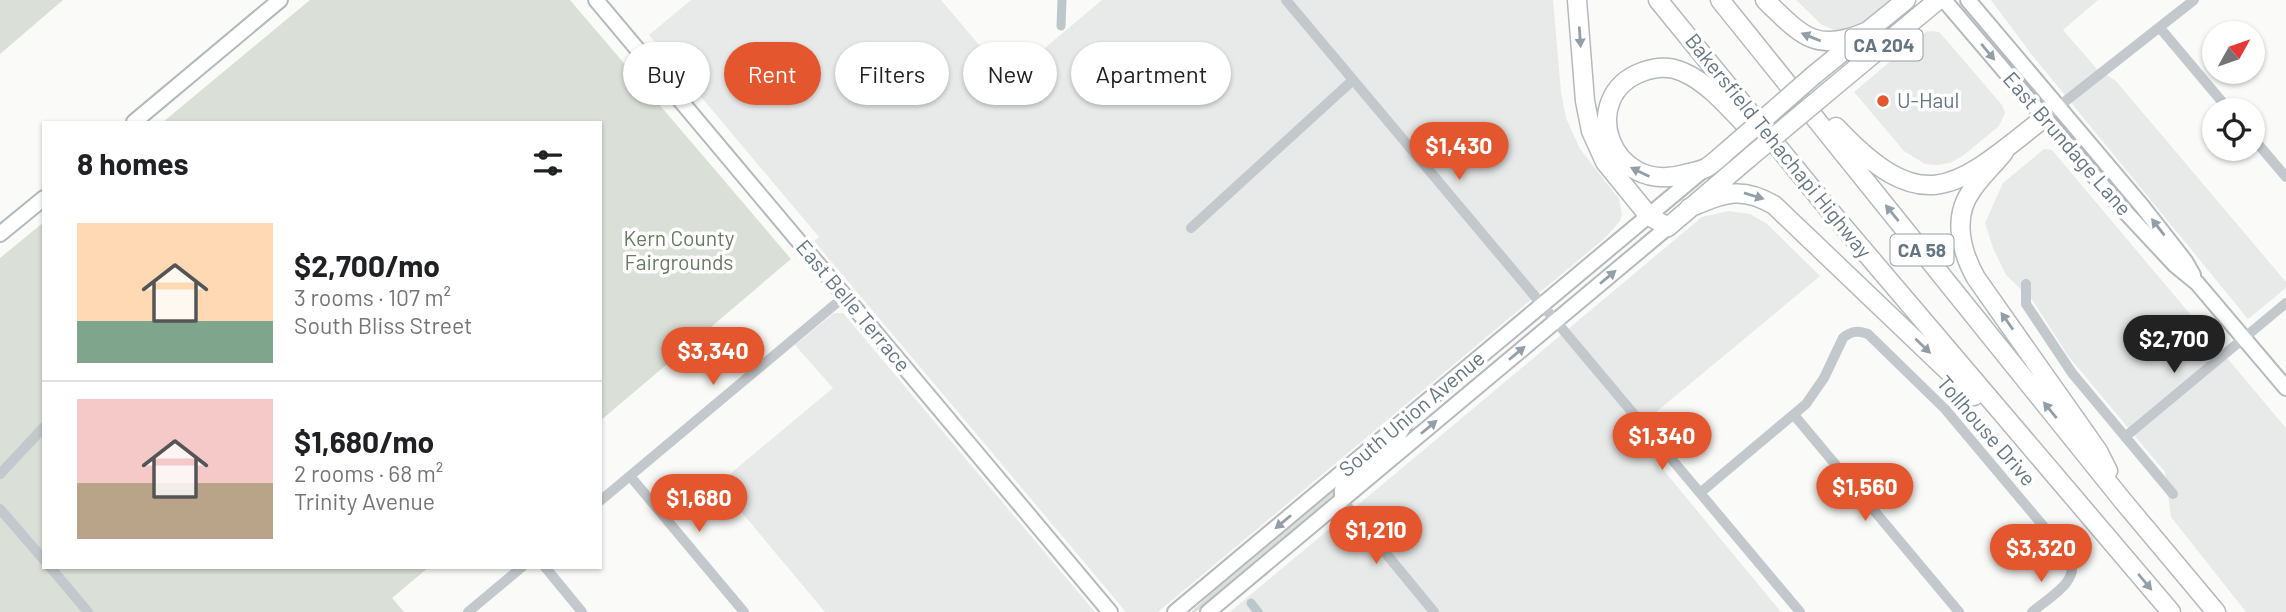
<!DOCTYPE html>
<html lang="en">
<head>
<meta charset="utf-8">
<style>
	body { margin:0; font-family:Barlow,sans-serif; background:#f6f6f6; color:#202124; height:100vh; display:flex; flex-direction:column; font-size:26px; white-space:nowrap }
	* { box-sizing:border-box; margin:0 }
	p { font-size:23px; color:#757577 }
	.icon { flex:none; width:38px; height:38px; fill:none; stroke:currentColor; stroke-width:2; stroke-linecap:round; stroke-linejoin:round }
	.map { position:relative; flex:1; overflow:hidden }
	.drawer { position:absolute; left:42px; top:121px; width:560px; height:448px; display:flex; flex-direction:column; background:#fff; border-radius:0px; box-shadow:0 2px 5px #0004 }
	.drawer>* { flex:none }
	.banner { position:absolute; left:623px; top:42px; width:665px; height:63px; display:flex; gap:14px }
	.needle { width:46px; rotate:50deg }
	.tools { position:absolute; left:2202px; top:21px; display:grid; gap:14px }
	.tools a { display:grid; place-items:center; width:63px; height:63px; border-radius:50%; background:#fff; box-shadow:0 2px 5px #0004; font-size:35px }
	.price { position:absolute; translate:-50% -60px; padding:0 16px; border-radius:24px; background:#e4572e; color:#fff; font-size:23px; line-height:46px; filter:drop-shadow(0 2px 4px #0008) }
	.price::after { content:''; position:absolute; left:50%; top:42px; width:21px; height:16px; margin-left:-10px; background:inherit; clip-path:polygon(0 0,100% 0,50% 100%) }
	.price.active { background:#222; color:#fff }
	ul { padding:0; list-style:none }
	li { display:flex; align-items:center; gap:21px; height:175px; padding:0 35px }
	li+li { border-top:2px solid #e0e0e0 }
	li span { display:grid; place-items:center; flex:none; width:196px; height:140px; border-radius:0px; color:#555 }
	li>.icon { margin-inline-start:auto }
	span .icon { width:84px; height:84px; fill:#fffc; stroke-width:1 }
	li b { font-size:30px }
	h2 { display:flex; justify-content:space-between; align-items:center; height:84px; padding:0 35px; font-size:30px }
	.chip { padding:0 24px; border-radius:32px; background:#fff; box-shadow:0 2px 5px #0004; font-size:24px; line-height:63px }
	.chip.active { background:#e4572e; color:#fff }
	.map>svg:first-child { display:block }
</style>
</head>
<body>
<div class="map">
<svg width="2286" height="612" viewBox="0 0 2286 612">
	<rect width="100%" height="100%" fill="#fafaf8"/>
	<!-- built -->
	<path fill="#e8e9e9" d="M691 0H941L1008 79 1102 0H1553L1561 92 1566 118 1580 149 1619 199 1622 214 1620 221 1606 237 1158 612H1126L814 241 819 237 649 35Z
		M1796 0H1889L1852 32H1838L1821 24Z
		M1991 0H2098L2063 30 2097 69 2116 81 2286 282V288L2248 319 2032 55Z
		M1930 31 1939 32 1942 35 2002 105 2005 113 1999 126 1964 155 1950 163 1937 165 1925 164 1904 151 1854 92 1924 33Z
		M2044 149 2052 150 2286 428V612H2246L2171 517 2165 472 2069 357 2033 301 2006 275 1993 248 1985 223 2003 183Z
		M1728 211 1750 214 1767 224 1820 276 1632 432 1781 612H1230L1702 217Z
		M834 313H843L1095 612H825L718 484 833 388 795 345Z"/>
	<!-- green -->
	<path fill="#dadfd7" d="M0 0H63L0 54Z
		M310 0H570L791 259 600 421V122H163Z
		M44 222V567H429L392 598 404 612H0V258Z
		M1349 476 1337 488 1333 498 1196 612H1191L1248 559Z"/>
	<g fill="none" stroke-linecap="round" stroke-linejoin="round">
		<!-- canal -->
		<path stroke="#bbc7cb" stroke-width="9" d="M1061 26 1062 0
			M1251 603 1258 612"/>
		<!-- secondary casing -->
		<g stroke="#b3babf" stroke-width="18">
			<path id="secondary" d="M596 0 1110 612
				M1944 0 2118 204 2175 265 2197 283 2286 388
				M1968 0 2142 206 2185 261 2193 275
				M134 122 280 0
				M0 234 44 198"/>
		</g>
		<!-- primary casing -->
		<g stroke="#b5babe" stroke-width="18">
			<path id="primary" d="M1342 500V490L1344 485 1395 441 1404 426
				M1175 612 1702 171
				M1208 612 1668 227"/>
		</g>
		<!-- highway casing -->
		<g stroke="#b4b9bd" stroke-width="21">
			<path id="highway" d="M1577 0 1585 101 1591 131 1605 162 1649 216 1668 227 1750 157
				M1658 0 1831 212 2171 612
				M1720 0 2123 501 2216 612
				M1765 0C1802 36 1816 54 1868 31
				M1814 75 1906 0
				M1830 90 1938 0
				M1836 127C1925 222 1957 187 2044 118
				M1735 144C1726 151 1716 162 1706 168 1700 171 1692 172 1685 174 1609 196 1577 96 1642 72 1655 67 1670 66 1683 72 1711 84 1734 114 1755 135
				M2004 152C1994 165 1981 176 1972 190 1952 217 1961 251 1976 278L2098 451 2108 471
				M1689 208C1723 194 1740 185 1774 205L1974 396"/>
		</g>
		<!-- street -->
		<path stroke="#c3c8cc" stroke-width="10" d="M1286 0 1800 612
			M2160 28 2229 110
			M2044 118 2194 0
			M2252 137 2286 177
			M1191 228 1353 80
			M2026 284V304L2072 373 2173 494
			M1794 415 1959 612
			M2125 437 2286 303
			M0 474 44 427
			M630 476 744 612
			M1700 493 1806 404 1824 378 1843 338C1851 331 1858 330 1868 334L1945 409 2071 559C2079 583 2048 598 2032 612
			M1342 500 1434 612
			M600 501 845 296
			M0 509 44 560
			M50 567 88 612
			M545 567 582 612
			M468 612 522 567"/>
		<!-- secondary -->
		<use href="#secondary" stroke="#fff" stroke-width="14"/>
		<!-- primary -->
		<use href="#primary" stroke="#fff" stroke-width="14"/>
		<!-- highway -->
		<use href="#highway" stroke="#fff" stroke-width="18"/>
		<!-- highway-bridge casing -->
		<g stroke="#b4b9bd" stroke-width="21" stroke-linecap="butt">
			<path id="highway-bridge" d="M1735 144 1814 75
				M1750 157 1830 90"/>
		</g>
		<!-- highway-bridge -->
		<use href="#highway-bridge" stroke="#fff" stroke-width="18"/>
	</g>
	<!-- one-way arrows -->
	<defs><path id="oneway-solid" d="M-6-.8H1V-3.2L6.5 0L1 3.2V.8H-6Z" transform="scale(1.75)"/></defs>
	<g fill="#939fa8">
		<use href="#oneway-solid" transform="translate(1580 37) rotate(86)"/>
		<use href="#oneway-solid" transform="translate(1811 37) rotate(-158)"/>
		<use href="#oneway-solid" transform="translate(1988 52) rotate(50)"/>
		<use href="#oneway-solid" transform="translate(1640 172) rotate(-154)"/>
		<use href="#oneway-solid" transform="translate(1754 196) rotate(17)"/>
		<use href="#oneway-solid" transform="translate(1892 213) rotate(-129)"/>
		<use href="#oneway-solid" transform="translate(2158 227) rotate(-128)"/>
		<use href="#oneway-solid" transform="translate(1608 277) rotate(-40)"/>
		<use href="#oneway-solid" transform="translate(2007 321) rotate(-125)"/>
		<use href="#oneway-solid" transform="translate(1923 346) rotate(44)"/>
		<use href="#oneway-solid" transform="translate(1517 353) rotate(-40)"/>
		<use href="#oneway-solid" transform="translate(2050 410) rotate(-129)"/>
		<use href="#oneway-solid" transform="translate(1429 427) rotate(-40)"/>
		<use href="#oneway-solid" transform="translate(1283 522) rotate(140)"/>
		<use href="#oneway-solid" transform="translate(2145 582) rotate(50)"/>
	</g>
	<!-- markers -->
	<circle fill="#e4572e" stroke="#fff" stroke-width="2.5" cx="1883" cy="101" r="7"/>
	<g text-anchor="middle" stroke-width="7" stroke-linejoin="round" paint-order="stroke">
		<!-- shield labels -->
		<g fill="#fff" stroke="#939fa8" stroke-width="2">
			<rect x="1845.5" y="29.5" width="77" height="31" rx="5"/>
			<rect x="1890.5" y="234.5" width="63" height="31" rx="5"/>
		</g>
		<g font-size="19" font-weight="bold" fill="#657683">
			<text x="1884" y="52">CA 204</text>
			<text x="1922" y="257">CA 58</text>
		</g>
		<!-- poi labels -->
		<g font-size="21" fill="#657683" stroke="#fff" text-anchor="start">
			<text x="1897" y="108">U-Haul</text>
		</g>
		<!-- street labels -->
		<g font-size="21" fill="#657683" stroke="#fff">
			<text transform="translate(2067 144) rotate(49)" y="7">East Brundage Lane</text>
			<text transform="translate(1778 146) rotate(51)" y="7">Bakersfield Tehachapi Highway</text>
			<text transform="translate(853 306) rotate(50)" y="7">East Belle Terrace</text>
			<text transform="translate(1412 414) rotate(-40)" y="7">South Union Avenue</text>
			<text transform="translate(1986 431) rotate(49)" y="7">Tollhouse Drive</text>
		</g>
		<!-- park labels -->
		<g font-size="21" fill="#687a64" stroke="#fff">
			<text x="679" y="246">Kern County<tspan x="679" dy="24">Fairgrounds</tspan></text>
		</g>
	</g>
</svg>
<div class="tools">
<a><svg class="needle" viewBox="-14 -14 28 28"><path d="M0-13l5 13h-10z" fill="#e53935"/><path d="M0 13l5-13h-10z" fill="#757577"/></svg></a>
<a><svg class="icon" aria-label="locate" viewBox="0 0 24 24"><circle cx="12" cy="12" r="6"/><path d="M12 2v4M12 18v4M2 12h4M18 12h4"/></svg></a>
</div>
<b class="price" style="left:1459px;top:182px">$1,430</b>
<b class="price active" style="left:2174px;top:375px">$2,700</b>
<b class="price" style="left:713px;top:387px">$3,340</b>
<b class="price" style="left:1662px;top:472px">$1,340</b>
<b class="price" style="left:1865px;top:523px">$1,560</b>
<b class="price" style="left:699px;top:534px">$1,680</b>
<b class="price" style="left:1376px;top:566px">$1,210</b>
<b class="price" style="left:2041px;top:584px">$3,320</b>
<div class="banner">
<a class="chip">Buy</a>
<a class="chip active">Rent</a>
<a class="chip">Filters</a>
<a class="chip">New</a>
<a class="chip">Apartment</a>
</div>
<section class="drawer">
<h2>8 homes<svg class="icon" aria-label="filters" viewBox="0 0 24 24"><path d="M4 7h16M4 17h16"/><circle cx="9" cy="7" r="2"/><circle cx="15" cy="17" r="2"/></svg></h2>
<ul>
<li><span style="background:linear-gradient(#ffd9b3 70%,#7fa58c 0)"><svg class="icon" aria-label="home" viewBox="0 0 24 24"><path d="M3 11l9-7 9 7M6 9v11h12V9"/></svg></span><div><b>$2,700/mo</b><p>3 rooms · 107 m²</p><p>South Bliss Street</p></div></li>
<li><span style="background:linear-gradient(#f6c9c9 60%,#b9a48a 0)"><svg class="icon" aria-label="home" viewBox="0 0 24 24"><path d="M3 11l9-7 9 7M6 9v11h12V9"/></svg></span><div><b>$1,680/mo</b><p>2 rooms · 68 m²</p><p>Trinity Avenue</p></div></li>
</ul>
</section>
</div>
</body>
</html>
